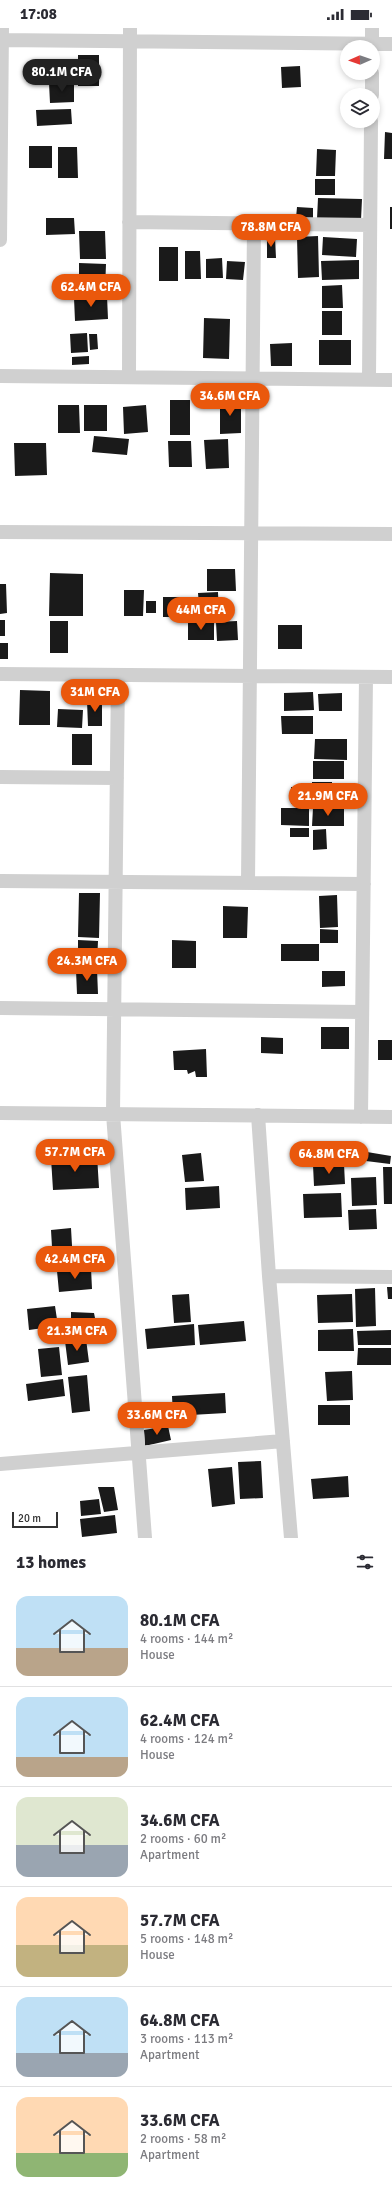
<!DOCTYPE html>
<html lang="en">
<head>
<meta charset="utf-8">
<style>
	body { margin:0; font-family:Signika,sans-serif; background:#f7f7f7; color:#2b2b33; height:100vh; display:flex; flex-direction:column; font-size:15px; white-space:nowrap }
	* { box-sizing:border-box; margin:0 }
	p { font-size:13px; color:#7c7c81 }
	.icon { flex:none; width:22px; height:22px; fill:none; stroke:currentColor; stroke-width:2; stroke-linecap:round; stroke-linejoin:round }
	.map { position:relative; height:1510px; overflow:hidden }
	.side { display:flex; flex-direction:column; background:#fff; flex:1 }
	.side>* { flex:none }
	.needle { width:26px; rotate:268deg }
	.fabs { position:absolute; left:340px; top:12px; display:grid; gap:8px }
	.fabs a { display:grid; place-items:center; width:40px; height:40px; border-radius:50%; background:#fff; box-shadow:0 2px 6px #0003; font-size:20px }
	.scale { position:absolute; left:12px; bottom:10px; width:46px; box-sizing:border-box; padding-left:4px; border:2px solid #333; border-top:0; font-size:11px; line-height:14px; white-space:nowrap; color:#333; -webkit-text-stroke:3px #fff; paint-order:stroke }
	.price { position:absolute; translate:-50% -34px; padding:0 9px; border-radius:14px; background:#ea580c; color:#fff; font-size:13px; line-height:26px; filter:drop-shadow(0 1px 2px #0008) }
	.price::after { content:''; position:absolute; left:50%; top:24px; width:12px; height:9px; margin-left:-6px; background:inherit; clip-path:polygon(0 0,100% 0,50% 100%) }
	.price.current { background:#222; color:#fff }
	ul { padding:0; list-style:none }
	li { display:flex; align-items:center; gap:12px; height:100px; padding:0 16px }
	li+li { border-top:1px solid #e1e1e2 }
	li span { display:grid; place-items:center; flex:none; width:112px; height:80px; border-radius:12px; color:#555 }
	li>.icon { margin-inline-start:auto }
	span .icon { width:48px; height:48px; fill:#fffc; stroke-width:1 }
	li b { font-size:17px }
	h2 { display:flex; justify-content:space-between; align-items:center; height:48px; padding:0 16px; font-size:17px }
	.status { display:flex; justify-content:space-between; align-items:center; height:28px; padding:0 20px; background:#fff; direction:ltr }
	.status svg { height:11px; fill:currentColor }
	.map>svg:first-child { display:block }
</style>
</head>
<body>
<div class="status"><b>17:08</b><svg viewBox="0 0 49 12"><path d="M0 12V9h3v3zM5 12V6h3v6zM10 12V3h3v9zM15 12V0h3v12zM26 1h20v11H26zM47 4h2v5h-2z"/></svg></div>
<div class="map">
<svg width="392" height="1510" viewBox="0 0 392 1510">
	<rect width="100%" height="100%" fill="#fff"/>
	<!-- building -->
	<path fill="#1a1a1a" d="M78 27H99V58H78Z
		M300 38 301 59 282 60 281 39Z
		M49 55H74V74L50 75Z
		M71 81 72 96 37 98 36 82Z
		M385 104 392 105V131H384Z
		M29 118H52V140H29Z
		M58 119H77L78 150H58Z
		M317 121 336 122 335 148H316Z
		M315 151H335V167H315Z
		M318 170 362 171 361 192 317 191Z
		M297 179 313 180V191L296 190Z
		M390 179H392V201H390Z
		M46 190H74L75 206 46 207Z
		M79 203H105L106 231H80Z
		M318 208 319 249 298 250 297 209Z
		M275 209 276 230H267V210Z
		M323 209 357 211 356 229 322 227Z
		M159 219H178V253H159Z
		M185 223H200L201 251H185Z
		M222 230 223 250H206V231Z
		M359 232V251L322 252 321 233Z
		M227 233 245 234 243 252 226 251Z
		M79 235 106 236 105 262H79Z
		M342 257 343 280H322V258Z
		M107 268 108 291 75 293 74 270Z
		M322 283H342V307H322Z
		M204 290 230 291 229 331 203 330Z
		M87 305 88 324 71 325 70 306Z
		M89 306H97L98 321 90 322Z
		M319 312H351V337H319Z
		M292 315V338H271L270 316Z
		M89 328V336L72 337V329Z
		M170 372H190V407H170Z
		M220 373H241V405L220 406Z
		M58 377H79L80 405H58Z
		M84 377H107V403H84Z
		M146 377 148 404 124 406 123 379Z
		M94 408 129 411 127 427 92 424Z
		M228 411 229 440 206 441 204 412Z
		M168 413H191L192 439H169Z
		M14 415H46L47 447 15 448Z
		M207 541H235L236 563H207Z
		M50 545 83 546V588H49Z
		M0 556H6L7 585 0 586Z
		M124 562H144L143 588H124Z
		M218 564 219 590 200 591 198 565Z
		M163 569H197V589H163Z
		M146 573H156V585H146Z
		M0 592H5V608H0Z
		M50 593H68V625H50Z
		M237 593 238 612 217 613 216 594Z
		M188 594H214V612H188Z
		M278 597H302V621H278Z
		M0 615H8V631H0Z
		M20 662 50 663V697H19Z
		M313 664 314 682 284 683V665Z
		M342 665V683H319L318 666Z
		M87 673H102V698H88Z
		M58 681 83 682 82 700 57 699Z
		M281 688H313V706H282Z
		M72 706H92V737H72Z
		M315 711H347V732L314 731Z
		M313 733H344V751H313Z
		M312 754H332V774H312Z
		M291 759H310V776H291Z
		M281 780H309V798L281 797Z
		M313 780H344V798H312Z
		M290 800H309V809H290Z
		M326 801 327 821 313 822V802Z
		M79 865H100L99 910 78 909Z
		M337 867 338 899 320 900 319 868Z
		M223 878 248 879 247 910H223Z
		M320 901 338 902V915H320Z
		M78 912 98 913 97 935H78Z
		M172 912 196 913V940H172Z
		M281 916H319V933H281Z
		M97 941 98 966H77L76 942Z
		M322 943H345V958L322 959Z
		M321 999H349V1021H321Z
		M261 1009 283 1010V1026L261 1025Z
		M378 1012H392V1032H378Z
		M206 1021 207 1049H196L195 1043 188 1046 187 1042H174L173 1023Z
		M367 1124 391 1128 390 1136 366 1133Z
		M201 1125 204 1153 185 1154 182 1127Z
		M97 1127 99 1160 53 1162 51 1130Z
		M344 1136 345 1156 314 1158 313 1137Z
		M383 1139H392V1176H384Z
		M376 1149 377 1177 352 1178 351 1150Z
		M219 1158 220 1180 186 1182 185 1160Z
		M341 1165 342 1189 304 1190 303 1166Z
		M376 1181 377 1201 349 1202 348 1182Z
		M71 1200 73 1235 53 1236 51 1202Z
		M91 1240 92 1261 59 1264 57 1243Z
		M387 1259H392V1271H388Z
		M375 1260 376 1298 356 1299 355 1261Z
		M189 1266 191 1294 174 1295 172 1267Z
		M352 1266 353 1294 318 1295 317 1267Z
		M55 1278 58 1298 29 1302 27 1281Z
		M71 1284 94 1285 96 1295 104 1293 107 1303 64 1308 62 1299 71 1297Z
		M244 1293 246 1313 200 1317 198 1297Z
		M194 1296 195 1317 147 1321 145 1301Z
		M353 1301 354 1323H318V1302Z
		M391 1302V1317H358L357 1303Z
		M86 1311 89 1334 68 1337 65 1313Z
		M59 1319 62 1347 41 1349 38 1321Z
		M358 1320H391V1337H357Z
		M352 1343 353 1372 327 1373 325 1344Z
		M87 1347 90 1383 72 1385 68 1349Z
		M63 1351 65 1368 28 1373 26 1356Z
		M225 1365 226 1385 173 1388 172 1368Z
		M318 1377H350V1397H318Z
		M168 1398 171 1412 145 1418 144 1402Z
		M261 1433 263 1470 240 1471 238 1434Z
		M232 1439 235 1476 212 1479 208 1441Z
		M348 1448 349 1469 313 1471 311 1451Z
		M98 1459H114L118 1482 104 1484Z
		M99 1471 101 1486 81 1488 80 1473Z
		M115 1487 117 1505 82 1509 80 1491Z"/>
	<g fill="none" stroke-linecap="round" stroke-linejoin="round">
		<!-- street -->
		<path stroke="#d0d0d0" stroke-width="14" d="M0 12 392 16
			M372 19V0
			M372 67V45
			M129 194 370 197
			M0 212 2 0
			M0 348 392 352
			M129 349 130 0
			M369 351 371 93
			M0 504 392 506
			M0 646 392 649
			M118 647 113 1086 145 1510
			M0 749 117 750
			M0 853 364 856
			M248 855 254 196
			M0 980 362 984
			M0 1085 392 1089
			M258 1087 269 1248 291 1510
			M361 1089 366 649
			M269 1248 392 1249
			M0 1436 283 1413"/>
	</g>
</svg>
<div class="fabs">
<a><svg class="needle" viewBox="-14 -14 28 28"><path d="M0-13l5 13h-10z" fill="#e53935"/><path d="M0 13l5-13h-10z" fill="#7c7c81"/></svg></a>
<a><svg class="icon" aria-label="layers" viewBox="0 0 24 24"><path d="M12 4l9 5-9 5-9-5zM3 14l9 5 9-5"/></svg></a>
</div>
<div class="scale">20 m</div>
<b class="price current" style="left:62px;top:65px">80.1M CFA</b>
<b class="price" style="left:271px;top:220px">78.8M CFA</b>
<b class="price" style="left:91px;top:280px">62.4M CFA</b>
<b class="price" style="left:230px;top:389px">34.6M CFA</b>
<b class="price" style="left:201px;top:603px">44M CFA</b>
<b class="price" style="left:95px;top:685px">31M CFA</b>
<b class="price" style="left:328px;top:789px">21.9M CFA</b>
<b class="price" style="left:87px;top:954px">24.3M CFA</b>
<b class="price" style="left:75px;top:1145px">57.7M CFA</b>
<b class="price" style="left:329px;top:1147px">64.8M CFA</b>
<b class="price" style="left:75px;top:1252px">42.4M CFA</b>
<b class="price" style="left:77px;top:1324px">21.3M CFA</b>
<b class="price" style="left:157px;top:1408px">33.6M CFA</b>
</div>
<section class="side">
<h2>13 homes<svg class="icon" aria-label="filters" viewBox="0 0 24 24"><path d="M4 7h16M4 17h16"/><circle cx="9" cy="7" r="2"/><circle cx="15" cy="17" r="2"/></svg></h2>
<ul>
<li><span style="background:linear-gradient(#bfe0f5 65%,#b9a48a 0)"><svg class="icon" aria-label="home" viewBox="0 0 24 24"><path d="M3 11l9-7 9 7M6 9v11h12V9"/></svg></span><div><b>80.1M CFA</b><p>4 rooms · 144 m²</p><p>House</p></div></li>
<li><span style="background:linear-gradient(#bfe0f5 75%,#b9a48a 0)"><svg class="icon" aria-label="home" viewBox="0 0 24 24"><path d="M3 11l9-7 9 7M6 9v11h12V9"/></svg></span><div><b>62.4M CFA</b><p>4 rooms · 124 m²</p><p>House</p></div></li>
<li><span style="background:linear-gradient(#dfe7d0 60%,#9aa5b1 0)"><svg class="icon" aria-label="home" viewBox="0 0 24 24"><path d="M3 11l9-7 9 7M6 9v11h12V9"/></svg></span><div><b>34.6M CFA</b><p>2 rooms · 60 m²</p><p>Apartment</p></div></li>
<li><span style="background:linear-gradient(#ffd9b3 60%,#c2b280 0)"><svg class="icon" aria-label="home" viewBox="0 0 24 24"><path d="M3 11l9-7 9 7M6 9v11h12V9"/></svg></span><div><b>57.7M CFA</b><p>5 rooms · 148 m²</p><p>House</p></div></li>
<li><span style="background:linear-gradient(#bfe0f5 70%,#9aa5b1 0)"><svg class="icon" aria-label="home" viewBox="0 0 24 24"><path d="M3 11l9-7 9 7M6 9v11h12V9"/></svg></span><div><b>64.8M CFA</b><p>3 rooms · 113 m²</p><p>Apartment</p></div></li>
<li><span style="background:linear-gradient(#ffd9b3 70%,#8fb573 0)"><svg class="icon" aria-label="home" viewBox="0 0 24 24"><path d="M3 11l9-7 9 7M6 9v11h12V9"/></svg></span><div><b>33.6M CFA</b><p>2 rooms · 58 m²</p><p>Apartment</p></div></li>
</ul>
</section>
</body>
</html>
